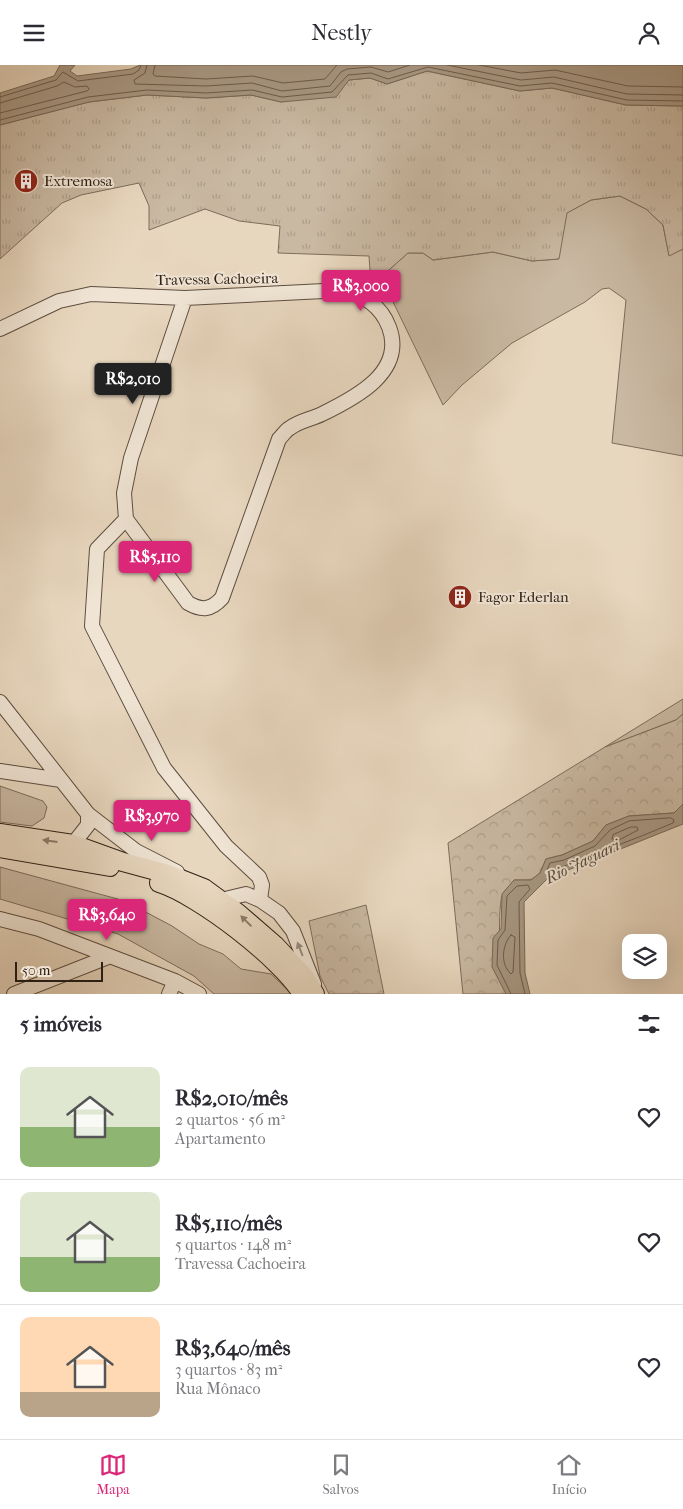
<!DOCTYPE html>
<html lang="pt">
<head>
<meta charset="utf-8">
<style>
	body { margin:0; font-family:"IM FELL French Canon",serif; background:#f2f2f3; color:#2b2b33; height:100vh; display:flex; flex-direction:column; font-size:19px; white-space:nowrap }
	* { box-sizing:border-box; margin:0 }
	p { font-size:16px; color:#7c7c81 }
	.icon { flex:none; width:28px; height:28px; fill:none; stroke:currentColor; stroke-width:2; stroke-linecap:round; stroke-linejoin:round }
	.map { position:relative; height:929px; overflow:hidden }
	.details { display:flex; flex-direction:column; background:#fff; flex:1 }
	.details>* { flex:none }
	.fabs { position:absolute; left:622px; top:869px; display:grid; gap:10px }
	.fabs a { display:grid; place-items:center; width:45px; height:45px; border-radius:10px; background:#fff; box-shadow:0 5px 20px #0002; font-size:25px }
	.scale { position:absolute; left:15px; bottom:12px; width:88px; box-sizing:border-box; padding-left:5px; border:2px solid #2f2015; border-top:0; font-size:14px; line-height:18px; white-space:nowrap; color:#2f2015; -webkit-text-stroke:4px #f0e5d5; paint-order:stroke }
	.price { position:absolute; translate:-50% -42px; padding:0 11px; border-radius:5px; background:#db2777; color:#fff; font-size:16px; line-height:32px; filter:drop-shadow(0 1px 2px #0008) }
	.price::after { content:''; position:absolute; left:50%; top:30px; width:15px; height:11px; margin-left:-8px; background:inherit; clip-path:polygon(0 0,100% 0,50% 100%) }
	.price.on { background:#222; color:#fff }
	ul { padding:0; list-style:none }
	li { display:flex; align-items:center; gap:15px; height:125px; padding:0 20px }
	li+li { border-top:1px solid #e1e1e2 }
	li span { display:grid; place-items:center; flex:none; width:140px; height:100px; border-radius:10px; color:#555 }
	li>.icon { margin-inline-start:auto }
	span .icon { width:60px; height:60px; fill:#fffc; stroke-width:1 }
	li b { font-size:21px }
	h2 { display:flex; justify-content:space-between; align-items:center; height:60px; padding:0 20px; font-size:21px }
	header { display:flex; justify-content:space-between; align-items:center; height:65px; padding:0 20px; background:#fff; font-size:22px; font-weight:600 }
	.menu { display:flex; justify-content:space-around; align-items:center; height:70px; border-top:1px solid #e1e1e2; background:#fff; font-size:14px; color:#7c7c81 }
	.menu a { display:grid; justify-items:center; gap:2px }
	.menu .on { color:#db2777 }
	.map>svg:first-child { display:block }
</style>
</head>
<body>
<header><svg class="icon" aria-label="menu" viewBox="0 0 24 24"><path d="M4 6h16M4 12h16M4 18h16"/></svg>Nestly<svg class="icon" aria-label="person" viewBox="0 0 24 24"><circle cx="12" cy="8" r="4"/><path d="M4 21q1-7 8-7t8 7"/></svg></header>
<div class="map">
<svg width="683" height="929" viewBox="0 0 683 929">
	<defs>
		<pattern id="forest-crowns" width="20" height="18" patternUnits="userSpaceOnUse" patternTransform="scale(1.25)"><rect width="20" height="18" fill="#c9b8a2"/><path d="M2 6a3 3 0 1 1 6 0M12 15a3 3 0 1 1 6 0" fill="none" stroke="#ad9e8b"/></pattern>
		<pattern id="park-tufts" width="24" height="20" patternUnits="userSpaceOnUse" patternTransform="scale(1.25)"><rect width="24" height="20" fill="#c9b8a2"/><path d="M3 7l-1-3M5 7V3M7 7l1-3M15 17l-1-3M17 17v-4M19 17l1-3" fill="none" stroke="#ad9e8b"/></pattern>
	</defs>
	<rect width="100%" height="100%" fill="#e8d7bf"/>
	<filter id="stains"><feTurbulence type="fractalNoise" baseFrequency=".004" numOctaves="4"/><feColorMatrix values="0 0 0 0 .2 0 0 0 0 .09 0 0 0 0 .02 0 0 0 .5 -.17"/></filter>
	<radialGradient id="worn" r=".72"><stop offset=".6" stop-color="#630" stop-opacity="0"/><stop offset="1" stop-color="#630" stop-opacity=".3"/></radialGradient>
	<!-- grass -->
	<path fill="#c9b8a2" stroke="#7c6c5c" d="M620 131 646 144 663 160 669 190 683 184V391L612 378 626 235 609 223 602 224 585 237 512 278 462 320 443 340 381 212 408 188H423L433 195 493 187 532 196 558 194 566 148 591 135Z
		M683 634V649L676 655 605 682Z
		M0 721 43 736 47 742 44 753 32 761 0 757Z
		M0 802 125 836 172 861 199 879 223 889 241 904 271 909 292 929H214L194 911 118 869 0 834Z"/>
	<!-- forest -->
	<path fill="url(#forest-crowns)" stroke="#7c6c5c" d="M683 649V739L674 748 629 751 606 760 593 776 562 790 546 794 540 808 531 815H514C511 820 504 825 502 831 497 849 500 912 506 929H463L448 778 605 682 676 655Z
		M366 840 384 929H329L320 911 309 856Z"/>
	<!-- park -->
	<path fill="url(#park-tufts)" stroke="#7c6c5c" d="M427 6 520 26 552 23 626 40 683 41V184L669 191 663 160 646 144 620 131 591 135 567 148 559 194 532 196 493 187 433 195 423 188H408L381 212 370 205 369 191 278 188 280 161 239 156 205 144 149 165V141L139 118 81 130 62 138 0 194V60L89 37 147 30 206 33 251 30 281 37 349 15 370 13 387 19Z"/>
	<!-- water -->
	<path fill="#a99985" stroke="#786958" d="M60 0H75L70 6 77 11 131 4 140 0H683V41L626 40 552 23 520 26 427 6 387 19 370 13 349 15 336 32 281 37 251 30 206 33 147 30 89 37 0 60V28L54 11Z
		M683 739V759L548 813 524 837 525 908 530 929H506L492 902 493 873 501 864 502 829 514 815H531L540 808 546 794 562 790 593 776 606 760 629 751 674 748Z"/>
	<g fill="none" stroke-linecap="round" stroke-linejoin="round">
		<!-- shore -->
		<path stroke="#6c5c4d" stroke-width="1" d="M147 0 145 8 134 15 135 19 206 21 252 18 282 26 330 21 341 7 347 4 371 2 388 7 410 0
			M155 0 153 9 155 11 206 14 253 11 283 18 325 14 337 0
			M447 0 521 15 554 12 627 29 683 30
			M479 0 521 8 555 5 628 21 683 22
			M0 32 56 15 63 7 78 16 133 9 139 5 141 0
			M0 38 57 21 64 17 75 22 87 21 89 24 87 26 0 48
			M0 55 88 32 147 25 206 28 252 25 282 32 332 27 348 10 371 8 388 14 428 2 520 21 552 18 627 35 683 36
			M671 753 674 755 673 758C632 776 591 789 550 807L547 805 550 798 564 795 595 781 610 765 629 756Z
			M631 762H637L638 765 619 775 612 774 613 770Z
			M511 870 515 872 513 907 511 909C500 899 502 880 511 870Z
			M511 929 497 900 498 875 505 865 507 831 517 821 528 820 530 824 519 837 520 908 525 929"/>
		<!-- minor casing -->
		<g stroke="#5d4e40" stroke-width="16">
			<path id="minor" d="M185 233 131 393 124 428 126 454 97 484 92 561 164 703 226 781 259 812 262 820 260 835
				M0 264 59 236 91 229 185 233 344 225C365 231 381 241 389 262 406 307 355 333 322 349 312 354 299 356 290 363 286 365 283 370 279 374L222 533C211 545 202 546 188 538L126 454
				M0 637 88 749 136 786 177 807
				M0 706 61 715
				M73 779 88 760V749
				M221 835 246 829 260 835 279 848 293 866 314 919
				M0 854 39 864 175 916 199 929
				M14 929 108 892
				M169 929 175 916"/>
		</g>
		<!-- major casing -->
		<g stroke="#2f2015" stroke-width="20">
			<path id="major" d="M0 768 73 779 123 797 171 810 204 823 238 848 275 880 304 911 315 929
				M0 783 110 802
				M159 818C198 830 281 894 302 929"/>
		</g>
		<!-- minor -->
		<use href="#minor" stroke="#f0e5d5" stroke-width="14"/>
		<!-- major -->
		<use href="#major" stroke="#e8d7bf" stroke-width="18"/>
	</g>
	<!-- one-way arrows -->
	<defs><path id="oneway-solid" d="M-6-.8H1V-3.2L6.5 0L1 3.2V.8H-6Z" transform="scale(1.25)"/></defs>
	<g fill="#8c7c6a">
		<use href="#oneway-solid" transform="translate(50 776) rotate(-172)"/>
		<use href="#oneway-solid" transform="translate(246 856) rotate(-136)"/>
	</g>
	<use fill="#998c7f" href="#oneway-solid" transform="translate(300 884) rotate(-111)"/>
	<!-- icons -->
	<defs>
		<g id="building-disc" transform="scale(1.25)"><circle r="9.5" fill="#8f2418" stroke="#f0e5d5"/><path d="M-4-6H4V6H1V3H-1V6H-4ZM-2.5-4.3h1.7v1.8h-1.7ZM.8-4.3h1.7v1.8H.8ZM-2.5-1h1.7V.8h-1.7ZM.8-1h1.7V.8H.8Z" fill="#fff"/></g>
	</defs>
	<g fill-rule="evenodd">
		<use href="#building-disc" x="26" y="116"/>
		<use href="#building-disc" x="460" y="532"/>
	</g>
	<g text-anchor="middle" stroke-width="4" stroke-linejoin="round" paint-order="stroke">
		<!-- poi labels -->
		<g font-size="15" fill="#2f2015" stroke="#f0e5d5" text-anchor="start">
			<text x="44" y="121">Extremosa</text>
			<text x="478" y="537">Fagor Ederlan</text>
		</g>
		<!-- street labels -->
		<g font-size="15" fill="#2f2015" stroke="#f0e5d5">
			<text transform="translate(217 214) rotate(-1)" y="5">Travessa Cachoeira</text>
		</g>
		<!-- water labels -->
		<g font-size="16" font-style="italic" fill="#5a4a3c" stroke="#f0e5d5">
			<text transform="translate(582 796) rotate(-26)" y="6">Rio Jaguari</text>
		</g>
	</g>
	<rect width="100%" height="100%" filter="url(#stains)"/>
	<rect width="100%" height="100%" fill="url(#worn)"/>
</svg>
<div class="fabs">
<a><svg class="icon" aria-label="layers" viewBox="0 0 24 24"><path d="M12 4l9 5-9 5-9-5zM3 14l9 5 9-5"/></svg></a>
</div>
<div class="scale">50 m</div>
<b class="price" style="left:361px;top:247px">R$3,000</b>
<b class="price on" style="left:133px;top:340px">R$2,010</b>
<b class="price" style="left:155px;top:518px">R$5,110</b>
<b class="price" style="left:152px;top:777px">R$3,970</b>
<b class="price" style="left:107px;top:876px">R$3,640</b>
</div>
<section class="details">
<h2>5 imóveis<svg class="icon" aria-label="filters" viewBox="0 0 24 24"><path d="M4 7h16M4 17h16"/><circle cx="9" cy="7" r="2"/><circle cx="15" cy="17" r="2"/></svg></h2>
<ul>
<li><span style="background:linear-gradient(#dfe7d0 60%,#8fb573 0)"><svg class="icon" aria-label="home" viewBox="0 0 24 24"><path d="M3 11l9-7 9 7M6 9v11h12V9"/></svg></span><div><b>R$2,010/mês</b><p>2 quartos · 56 m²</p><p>Apartamento</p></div><svg class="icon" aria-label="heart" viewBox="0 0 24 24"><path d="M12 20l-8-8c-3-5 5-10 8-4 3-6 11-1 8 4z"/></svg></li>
<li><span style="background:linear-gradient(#dfe7d0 65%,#8fb573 0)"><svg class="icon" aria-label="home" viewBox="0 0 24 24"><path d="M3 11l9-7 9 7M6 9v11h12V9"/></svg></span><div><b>R$5,110/mês</b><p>5 quartos · 148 m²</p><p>Travessa Cachoeira</p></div><svg class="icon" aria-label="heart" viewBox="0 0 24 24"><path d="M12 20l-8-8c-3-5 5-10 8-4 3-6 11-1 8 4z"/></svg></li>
<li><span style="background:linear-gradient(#ffd9b3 75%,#b9a48a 0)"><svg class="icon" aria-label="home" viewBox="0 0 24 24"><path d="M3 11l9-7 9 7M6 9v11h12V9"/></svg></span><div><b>R$3,640/mês</b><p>3 quartos · 83 m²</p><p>Rua Mônaco</p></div><svg class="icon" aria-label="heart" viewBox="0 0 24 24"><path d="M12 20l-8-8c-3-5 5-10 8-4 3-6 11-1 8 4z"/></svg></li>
</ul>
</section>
<nav class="menu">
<a class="on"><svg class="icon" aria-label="map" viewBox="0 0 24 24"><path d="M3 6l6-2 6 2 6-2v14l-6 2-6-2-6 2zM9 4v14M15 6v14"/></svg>Mapa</a>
<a><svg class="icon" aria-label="saved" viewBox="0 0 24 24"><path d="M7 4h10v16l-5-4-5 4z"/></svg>Salvos</a>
<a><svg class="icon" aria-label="home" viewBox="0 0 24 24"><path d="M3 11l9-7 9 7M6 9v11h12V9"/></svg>Início</a>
</nav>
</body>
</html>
